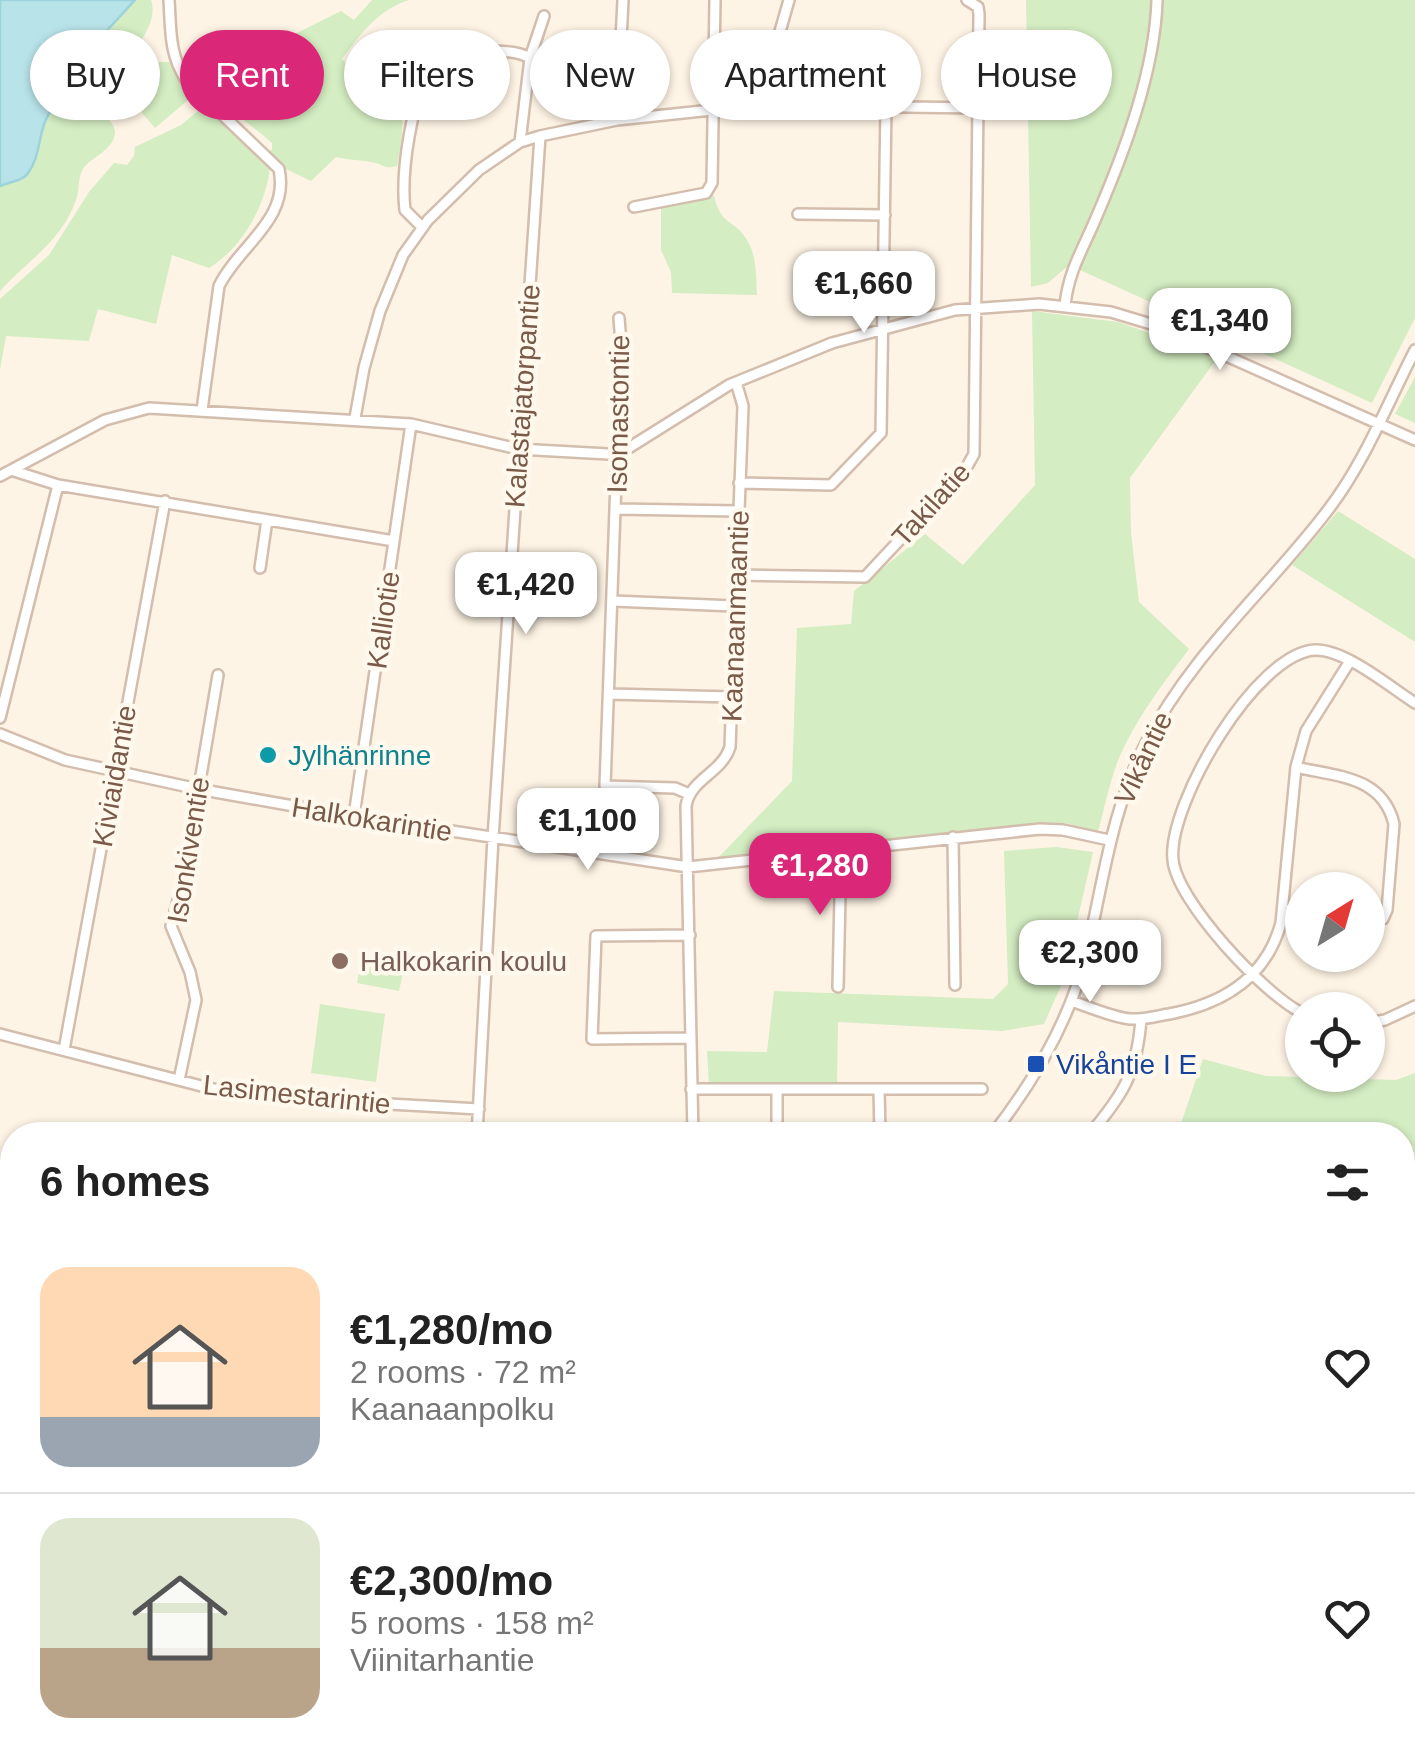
<!DOCTYPE html>
<html lang="en">
<head>
<meta charset="utf-8">
<style>
	body { margin:0; font-family:Helvetica,sans-serif; background:#f6f6f6; color:#222; height:100vh; display:flex; flex-direction:column; font-size:38px; white-space:nowrap }
	* { box-sizing:border-box; margin:0 }
	p { font-size:32px; color:#767676 }
	.icon { flex:none; width:55px; height:55px; fill:none; stroke:currentColor; stroke-width:2; stroke-linecap:round; stroke-linejoin:round }
	.map { position:relative; flex:1; overflow:hidden }
	.panel { position:absolute; left:0px; top:1122px; width:1415px; height:642px; display:flex; flex-direction:column; background:#fff; border-radius:40px 40px 0 0; box-shadow:0 2px 8px #0004 }
	.panel>* { flex:none }
	.guide { position:absolute; left:30px; top:30px; width:1355px; height:90px; display:flex; gap:20px }
	.needle { width:65px; rotate:37deg }
	.fabs { position:absolute; left:1285px; top:872px; display:grid; gap:20px }
	.fabs a { display:grid; place-items:center; width:100px; height:100px; border-radius:50%; background:#fff; box-shadow:0 2px 8px #0004; font-size:50px }
	.price { position:absolute; translate:-50% -85px; padding:0 22px; border-radius:20px; background:#fff; color:#222; font-size:32px; line-height:65px; filter:drop-shadow(0 2px 5px #0008) }
	.price::after { content:''; position:absolute; left:50%; top:60px; width:30px; height:22px; margin-left:-15px; background:inherit; clip-path:polygon(0 0,100% 0,50% 100%) }
	.price.active { background:#db2777; color:#fff }
	ul { padding:0; list-style:none }
	li { display:flex; align-items:center; gap:30px; height:250px; padding:0 40px }
	li+li { border-top:2px solid #e0e0e0 }
	li span { display:grid; place-items:center; flex:none; width:280px; height:200px; border-radius:30px; color:#555 }
	li>.icon { margin-inline-start:auto }
	span .icon { width:120px; height:120px; fill:#fffc; stroke-width:1 }
	li b { font-size:42px }
	h2 { display:flex; justify-content:space-between; align-items:center; height:120px; padding:0 40px; font-size:42px }
	.chip { padding:0 35px; border-radius:45px; background:#fff; box-shadow:0 2px 8px #0004; font-size:35px; line-height:90px }
	.chip.active { background:#db2777; color:#fff }
	.map>svg:first-child { display:block }
</style>
</head>
<body>
<div class="map">
<svg width="1415" height="1763" viewBox="0 0 1415 1763">
	<rect width="100%" height="100%" fill="#fef4e5"/>
	<!-- green -->
	<path fill="#d4edc2" d="M135 0H151C163 37 104 70 100 108 104 116 116 124 115 134 112 151 91 157 83 169 77 179 80 190 76 200 62 241 27 261 0 291V186L25 177C38 151 39 120 60 100L78 103 81 100 83 84 75 71 85 48 99 39Z
		M372 0H409C378 10 361 33 342 59 391 107 414 77 397 166 384 170 384 164 371 162 360 160 348 160 336 157L311 181 284 168 267 151 272 150V143C249 121 233 121 227 86L281 41 341 11 354 20Z
		M1026 0H1415V318L1372 403 1069 265 1048 283 1031 287Z
		M159 62H170L194 95 155 128 142 113 150 69Z
		M204 106 270 167C266 205 243 247 209 268L172 255 156 324 98 309 89 341 6 336 0 370V299L49 255 89 192 114 163 127 165 134 156 135 147 181 125Z
		M706 195 714 196C722 228 734 218 747 240 757 256 756 277 757 295L672 293 671 272 661 250V207Z
		M1032 311 1118 322 1218 357 1130 478 1131 533 1139 602 1189 649C1162 685 1134 721 1117 763 1109 785 1104 810 1098 832L1065 823 716 860 792 781 797 628 851 624 854 591 925 534 963 565 1035 485Z
		M1415 377V423L1395 414Z
		M1338 511 1415 559V642L1292 565Z
		M1056 847 1093 852 1064 979 1044 1024 1002 1031 838 1022 837 1084 709 1086 707 1051 767 1052 774 991 993 999 1008 984 1004 851Z
		M360 965 403 973 399 991 357 983Z
		M320 1004 385 1014 376 1082 311 1073Z
		M1203 1059 1266 1076 1396 1080 1415 1073V1763H1292V1753L1402 1752V1135H1177Z
		M307 1752 475 1753 476 1762 722 1752 725 1763H303Z
		M798 1752H999V1753L997 1763H755L754 1760Z
		M39 1753V1752L105 1753 103 1763H38Z
		M1012 1753V1752L1061 1753 1060 1763H1011Z"/>
	<!-- water -->
	<path fill="#b8e3e9" stroke="#9dd3dc" stroke-width="2.5" d="M0 0H135L99 39 85 48 75 71 83 84 81 100 71 103 60 100C35 122 44 152 28 173 23 181 9 182 0 186Z"/>
	<g fill="none" stroke-linecap="round" stroke-linejoin="round">
		<!-- minor casing -->
		<g stroke="#d3bdad" stroke-width="14">
			<path id="minor" d="M169 0C171 30 169 54 186 80L279 169C290 220 239 245 219 286L202 410
				M759 105 978 108
				M617 120 623 0
				M520 142 530 58 544 16
				M634 207 706 193 712 183 715 0
				M798 214 885 215
				M422 227 405 210C400 168 413 105 428 65 450 53 508 45 530 58
				M1065 306C1068 272 1083 249 1096 218 1124 153 1155 71 1157 0
				M619 318 621 343 605 786 675 788 689 794
				M355 418 364 368 380 311 403 255 428 220 479 170 520 142 540 136 617 120 759 105 789 0
				M11 470 58 485 394 541
				M0 476 105 420 149 408 411 424 518 449 608 454 627 449 729 385 832 343 955 310 1039 304 1111 312 1161 327 1415 440
				M739 483 831 485 881 433 886 106
				M616 509 737 511
				M260 568 267 520
				M736 575 865 577 965 470 974 454 979 14 978 7 967 0
				M613 601 734 606
				M609 694 732 697
				M0 718 58 485
				M0 734 65 760 198 789 333 813 688 867 1040 829 1063 830 1109 840
				M1296 767C1336 777 1382 775 1394 824L1387 910 1383 919 1368 920
				M354 816 411 424
				M953 837 955 985
				M1283 909 1302 911
				M690 935 596 936 592 1039 691 1038
				M838 987 841 850
				M1071 1001C1090 1007 1111 1017 1130 1019 1143 1020 1156 1016 1169 1014 1223 1004 1266 978 1281 923L1296 767 1306 731 1350 661
				M1302 1013C1265 995 1177 902 1173 860 1167 805 1256 653 1315 650 1345 649 1390 687 1415 703
				M1368 1023 1385 1020 1415 1006
				M0 1034 213 1089 317 1100 479 1109
				M64 1050 165 501
				M179 1080 196 1000 190 972 171 926 183 882 218 675
				M691 1089H982
				M777 1089V1135
				M879 1089 880 1135
				M477 1135 493 838 540 136
				M693 1135 686 806C690 779 722 773 730 747L743 406 736 382
				M992 1135C1036 1079 1072 1017 1088 947 1104 877 1112 809 1146 743 1191 654 1268 589 1328 510 1365 462 1387 404 1415 350
				M1089 1135C1123 1095 1137 1073 1141 1019
				M0 1230 12 1233
				M0 1309 12 1258
				M0 1466 12 1469
				M0 1605 12 1608
				M0 1665 12 1669
				M152 1752 154 1763
				M739 1752 742 1763
				M1199 1752H1220
				M0 1755 11 1758
				M295 1763 298 1752
				M1085 1763 1095 1752"/>
		</g>
		<!-- minor -->
		<use href="#minor" stroke="#fff" stroke-width="9"/>
	</g>
	<!-- markers -->
	<circle fill="#0f9aa8" stroke="#fff8ed" stroke-width="4" cx="268" cy="755" r="10"/>
	<circle fill="#8d6e63" stroke="#fff8ed" stroke-width="4" cx="340" cy="961" r="10"/>
	<rect fill="#1a4fb4" stroke="#fff8ed" stroke-width="4" x="1026" y="1054" width="20" height="20" rx="5"/>
	<g text-anchor="middle" stroke-width="9" stroke-linejoin="round" paint-order="stroke">
		<!-- street labels -->
		<g font-size="28" fill="#795948" stroke="#fff8ed">
			<text transform="translate(522 396) rotate(-86)" y="10">Kalastajatorpantie</text>
			<text transform="translate(618 414) rotate(-89)" y="10">Isomastontie</text>
			<text transform="translate(931 504) rotate(-48)" y="10">Takilatie</text>
			<text transform="translate(735 616) rotate(-88)" y="10">Kaanaanmaantie</text>
			<text transform="translate(383 620) rotate(-82)" y="10">Kalliotie</text>
			<text transform="translate(1143 758) rotate(-65)" y="10">Vikåntie</text>
			<text transform="translate(114 776) rotate(-80)" y="10">Kiviaidantie</text>
			<text transform="translate(372 819) rotate(9)" y="10">Halkokarintie</text>
			<text transform="translate(188 850) rotate(-81)" y="10">Isonkiventie</text>
			<text transform="translate(297 1094) rotate(6)" y="10">Lasimestarintie</text>
		</g>
		<!-- culture labels -->
		<g font-size="28" fill="#0d838f" stroke="#fff8ed" text-anchor="start">
			<text x="288" y="765">Jylhänrinne</text>
		</g>
		<!-- education labels -->
		<g font-size="28" fill="#785e54" stroke="#fff8ed" text-anchor="start">
			<text x="360" y="971">Halkokarin koulu</text>
		</g>
		<!-- transit labels -->
		<g font-size="28" fill="#164399" stroke="#fff8ed" text-anchor="start">
			<text x="1056" y="1074">Vikåntie I E</text>
		</g>
	</g>
</svg>
<div class="fabs">
<a><svg class="needle" viewBox="-14 -14 28 28"><path d="M0-13l5 13h-10z" fill="#e53935"/><path d="M0 13l5-13h-10z" fill="#767676"/></svg></a>
<a><svg class="icon" aria-label="locate" viewBox="0 0 24 24"><circle cx="12" cy="12" r="6"/><path d="M12 2v4M12 18v4M2 12h4M18 12h4"/></svg></a>
</div>
<b class="price" style="left:864px;top:336px">€1,660</b>
<b class="price" style="left:1220px;top:373px">€1,340</b>
<b class="price" style="left:526px;top:637px">€1,420</b>
<b class="price" style="left:588px;top:873px">€1,100</b>
<b class="price active" style="left:820px;top:918px">€1,280</b>
<b class="price" style="left:1090px;top:1005px">€2,300</b>
<div class="guide">
<a class="chip">Buy</a>
<a class="chip active">Rent</a>
<a class="chip">Filters</a>
<a class="chip">New</a>
<a class="chip">Apartment</a>
<a class="chip">House</a>
</div>
<section class="panel">
<h2>6 homes<svg class="icon" aria-label="filters" viewBox="0 0 24 24"><path d="M4 7h16M4 17h16"/><circle cx="9" cy="7" r="2"/><circle cx="15" cy="17" r="2"/></svg></h2>
<ul>
<li><span style="background:linear-gradient(#ffd9b3 75%,#9aa5b1 0)"><svg class="icon" aria-label="home" viewBox="0 0 24 24"><path d="M3 11l9-7 9 7M6 9v11h12V9"/></svg></span><div><b>€1,280/mo</b><p>2 rooms · 72 m²</p><p>Kaanaanpolku</p></div><svg class="icon" aria-label="heart" viewBox="0 0 24 24"><path d="M12 20l-8-8c-3-5 5-10 8-4 3-6 11-1 8 4z"/></svg></li>
<li><span style="background:linear-gradient(#dfe7d0 65%,#b9a48a 0)"><svg class="icon" aria-label="home" viewBox="0 0 24 24"><path d="M3 11l9-7 9 7M6 9v11h12V9"/></svg></span><div><b>€2,300/mo</b><p>5 rooms · 158 m²</p><p>Viinitarhantie</p></div><svg class="icon" aria-label="heart" viewBox="0 0 24 24"><path d="M12 20l-8-8c-3-5 5-10 8-4 3-6 11-1 8 4z"/></svg></li>
</ul>
</section>
</div>
</body>
</html>
